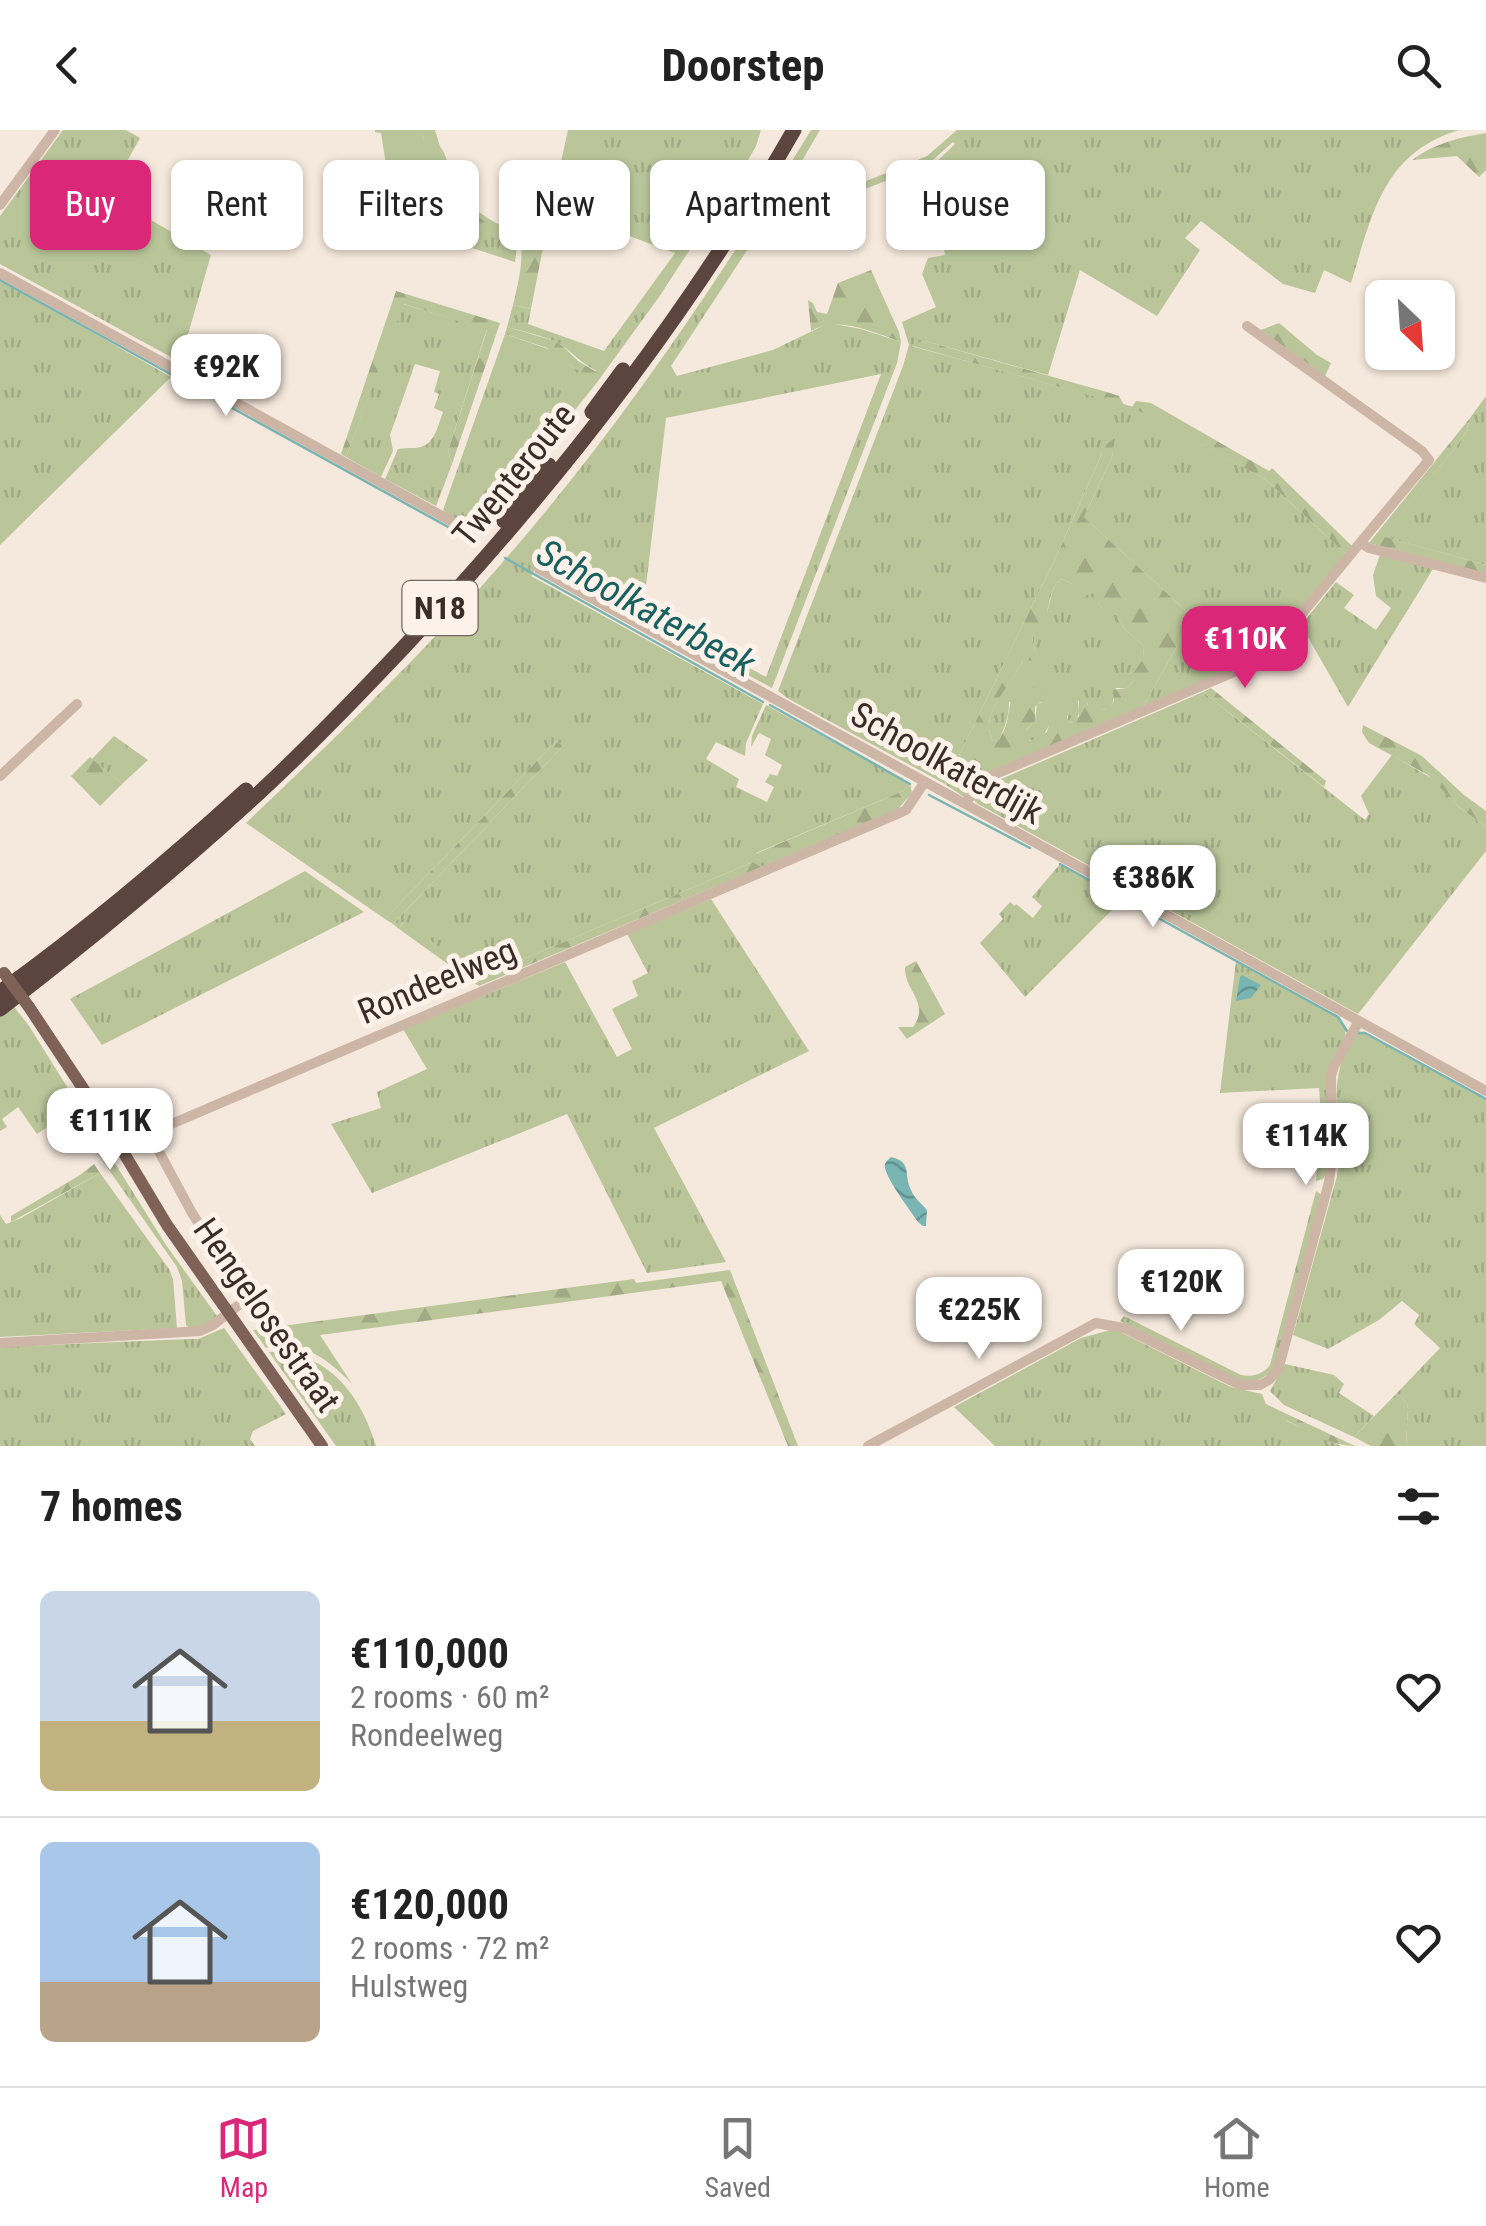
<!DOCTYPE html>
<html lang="en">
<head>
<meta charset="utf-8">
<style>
	body { margin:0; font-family:"Roboto Condensed",sans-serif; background:#f2f2f2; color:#222; height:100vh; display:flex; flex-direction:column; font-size:38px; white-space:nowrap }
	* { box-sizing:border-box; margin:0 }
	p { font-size:32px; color:#767676 }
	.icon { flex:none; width:55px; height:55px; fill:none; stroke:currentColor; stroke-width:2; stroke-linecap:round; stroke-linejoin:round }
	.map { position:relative; height:1316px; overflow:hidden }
	.details { display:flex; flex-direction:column; background:#fff; flex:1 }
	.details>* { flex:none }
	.top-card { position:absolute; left:30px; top:30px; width:1428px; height:90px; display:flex; gap:20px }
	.needle { width:65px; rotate:155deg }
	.controls { position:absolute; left:1365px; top:150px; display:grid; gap:20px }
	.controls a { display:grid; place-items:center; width:90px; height:90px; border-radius:15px; background:#fff; box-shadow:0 2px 8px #0004; font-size:50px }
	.price { position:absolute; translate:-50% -85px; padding:0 22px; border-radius:20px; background:#fff; color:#222; font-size:32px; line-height:65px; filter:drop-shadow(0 2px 5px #0008) }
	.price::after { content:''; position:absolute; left:50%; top:60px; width:30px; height:22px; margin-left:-15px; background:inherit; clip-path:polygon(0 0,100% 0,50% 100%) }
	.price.current { background:#db2777; color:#fff }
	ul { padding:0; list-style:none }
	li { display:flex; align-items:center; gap:30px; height:250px; padding:0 40px }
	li+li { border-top:2px solid #e0e0e0 }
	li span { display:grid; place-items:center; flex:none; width:280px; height:200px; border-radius:15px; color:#555 }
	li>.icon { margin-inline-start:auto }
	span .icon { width:120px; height:120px; fill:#fffc; stroke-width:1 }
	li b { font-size:42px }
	h2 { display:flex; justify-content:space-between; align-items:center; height:120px; padding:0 40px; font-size:42px }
	.tag { padding:0 35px; border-radius:15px; background:#fff; box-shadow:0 2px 8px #0004; font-size:35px; line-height:90px }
	.tag.current { background:#db2777; color:#fff }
	header { display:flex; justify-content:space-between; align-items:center; height:130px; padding:0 40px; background:#fff; font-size:45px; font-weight:700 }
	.tabs { display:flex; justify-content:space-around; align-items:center; height:140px; border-top:2px solid #e0e0e0; background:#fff; font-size:28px; color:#767676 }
	.tabs a { display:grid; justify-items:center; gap:5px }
	.tabs .current { color:#db2777 }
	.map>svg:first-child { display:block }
</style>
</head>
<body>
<header><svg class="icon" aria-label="back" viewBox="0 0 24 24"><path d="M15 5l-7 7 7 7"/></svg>Doorstep<svg class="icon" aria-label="search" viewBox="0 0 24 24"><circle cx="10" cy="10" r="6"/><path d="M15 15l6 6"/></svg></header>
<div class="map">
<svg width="1486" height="1316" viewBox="0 0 1486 1316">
	<defs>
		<pattern id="grass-tufts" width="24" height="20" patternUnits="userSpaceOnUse" patternTransform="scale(2.5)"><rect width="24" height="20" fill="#bac69a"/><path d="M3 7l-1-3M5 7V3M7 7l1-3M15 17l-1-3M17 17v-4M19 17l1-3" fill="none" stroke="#a1aa85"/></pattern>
		<pattern id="forest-firs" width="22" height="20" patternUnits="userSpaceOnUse" patternTransform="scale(2.5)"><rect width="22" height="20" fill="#bac69a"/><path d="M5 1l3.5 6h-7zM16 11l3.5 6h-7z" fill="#a1aa85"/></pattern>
		<pattern id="water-waves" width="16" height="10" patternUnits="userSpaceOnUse" patternTransform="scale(2.5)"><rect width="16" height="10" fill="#78b5b3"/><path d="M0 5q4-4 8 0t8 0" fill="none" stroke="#639392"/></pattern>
	</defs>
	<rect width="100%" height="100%" fill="#f5e8dc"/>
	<!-- grass -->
	<path fill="url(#grass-tufts)" fill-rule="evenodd" d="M63 0H126L140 8 108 65 211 125 180 232 0 134V86Z
		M375 0H422C427 29 437 55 453 80L484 92C458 71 448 48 440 16 447 26 448 36 452 48 464 77 488 89 515 103L517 116 515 132 340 75 342 69 372 64 406 90 425 65 387 41 381 3 375 2Z
		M568 0H761L756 16 747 32 659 167 598 251 479 401 449 386 443 380 505 204 551 220 573 238 597 241C579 233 571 219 556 212 541 205 523 202 507 197L513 175 531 179 528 194 604 221 675 123 551 77Z
		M811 0H820L786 58 793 69 835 64 927 26 957 0H1459C1383 23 1372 85 1351 153L1324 140 1315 163 1283 154 1201 91 1185 108 1200 120 1157 186 1080 140 1048 245 925 211 911 216 1134 277 1265 349 1347 425 1265 524 1143 577 1193 487 1084 387 1112 327 1114 309 1102 323 1056 427 945 654 787 568 778 561 903 236 909 215 902 192 936 177 922 144 928 128 945 125 937 77 899 83 903 66 909 58 955 14 953 12 895 64 888 50 855 63 858 73 854 74H800L801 85 853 86 858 98 781 103 779 92 765 93 671 236 677 246 773 220 829 193 861 199 901 212 897 233 772 558 540 432 531 446 763 574 746 613 745 626 716 612 706 629 739 649 736 657 767 672 774 657 765 652 770 644 777 646 782 635 765 625 771 609 759 603 751 617 752 606 766 575 910 654 903 661 756 723 771 733 762 737 753 732 471 851 466 847 473 844 403 792 399 799 393 794 563 616 556 611 385 789 246 693C334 609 422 525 502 433 619 299 718 152 811 0ZM881 244 766 547 643 481 666 288Z
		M0 150 171 247 0 415Z
		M403 174 487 199 448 321 452 334 436 376 385 349 398 319C403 318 408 318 414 318 434 318 437 298 443 282L434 278 439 264 434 262 440 241 415 234 390 305 393 321 381 347 346 327Z
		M1486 266V435L1381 406 1456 317 1466 302 1470 288Z
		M1380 425 1433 439 1348 577 1301 495 1336 452 1354 465 1344 478 1376 500 1391 478 1376 466 1373 445Z
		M1061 449 1069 452 1088 464 1092 463 1097 465 1099 474 1106 483 1116 484 1123 497 1143 516 1144 528 1135 546V550L1127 558H1116C1111 581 1113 580 1090 580L1087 573 1078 571C1079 579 1081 588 1072 593L1068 590V585L1050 594 1043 606 1031 611 1026 609V600L1035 591 1037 574 1042 572H1009C1009 586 1005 597 999 610L993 611C977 583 1013 555 1023 530H1027L1035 523 1032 506C1036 498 1043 490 1047 482 1052 468 1050 459 1061 449Z
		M1203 562 1365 690 1369 684 1361 666 1392 625 1433 649 1459 677 1486 697V721L1358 884 978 674 972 668 978 659Z
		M114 606 148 630 122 654 92 629Z
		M1060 734 1123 769 1025 867 980 813 1003 789 999 784 1010 772 1015 776 1016 774 1033 788 1042 776 1032 767Z
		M305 741 364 782 102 915 70 869Z
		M711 769 809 921 654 998 726 1132 647 1143 567 984 372 1063 331 994 381 978 377 962 427 939 403 899 565 832 617 927 632 919 612 879 638 866 632 851 648 843 627 804Z
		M1236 831 1338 887 1346 898 1345 906 1328 942 1327 1042 1323 1049 1316 1051 1321 983 1319 958 1220 963Z
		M12 874 29 896 166 1115 217 1186 209 1196 190 1198 186 1195 182 1151 177 1137 69 983 37 1004 18 977 2 989 7 997 0 1001V884Z
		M1359 901 1486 969V1316H1406L1408 1279 1407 1273 1397 1263 1440 1218 1414 1194 1419 1185 1402 1171 1379 1190 1328 1219 1293 1205 1337 1046C1343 996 1322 944 1359 901Z
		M100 1043 169 1139 173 1149 177 1198 0 1207V1085L6 1094 21 1088Z
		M1316 1061 1322 1065 1275 1241 1249 1255 1120 1191 1124 1186 1241 1245C1253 1247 1262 1245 1270 1235Z
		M224 1198 286 1284 253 1301 250 1309 255 1316H0V1217L189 1209H198Z
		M1114 1199 1231 1257 1262 1264 1266 1274 1289 1285 1287 1291 1341 1316H995L954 1277 1081 1208Z
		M269 1222C326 1220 361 1264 376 1316H336Z
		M1285 1234 1334 1245 1344 1254 1339 1263 1374 1286 1354 1307 1284 1275 1270 1261Z"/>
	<!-- forest -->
	<path fill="url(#forest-firs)" fill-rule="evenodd" d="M422 0H435C447 38 451 66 485 92L482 96C472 92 462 89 454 81 435 61 426 26 422 0Z
		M1486 3V40L1479 47 1457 26 1412 30C1433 14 1460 7 1486 3Z
		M549 87 531 179 513 175C520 147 527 117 515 89Z
		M871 140 899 202 901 212C873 202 838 185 811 201L808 170 813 173 817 182 827 184 838 153Z
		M396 161 500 193 452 334 448 321 487 200 404 174 346 327 341 324Z
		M1279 193 1317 225 1331 233 1324 248 1258 201Z
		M507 197 555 211 564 217 578 231 598 243 594 247 573 238 547 218 505 204Z
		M925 211 1110 263 1119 266 1124 275 909 215Z
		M1136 271 1151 273 1269 341 1272 338 1353 417 1347 425 1265 349 1132 277Z
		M1470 288 1466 302 1456 317 1382 406 1486 435V444L1369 413Z
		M1115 308 1112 327 1084 387 1193 487 1143 577 975 649 964 667 945 654 1056 427 1102 323 1107 314ZM1061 449 1069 452 1076 457 1075 459 1081 467 1092 463 1096 465 1099 474 1106 484 1116 485 1123 497 1143 516 1144 528 1133 543 1135 550 1127 558 1113 560 1114 571C1107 583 1102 579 1091 580L1083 568 1079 569V586L1072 593 1068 590 1065 579 1058 576 1053 581 1047 602 1030 611 1026 608V600L1035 591V577L1045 567 1044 562C1012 547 1013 560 1008 586 1007 595 1003 603 999 610L993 611C977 583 1013 556 1023 530L1034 531 1036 527 1032 506C1037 498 1044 491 1047 482 1051 468 1050 459 1061 449Z
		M1211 558 1326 651 1324 657 1203 562Z
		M1363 595 1422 626 1464 665 1486 681V697L1459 677 1428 645 1369 613 1362 602Z
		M556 611 563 616 393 794 385 789Z
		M90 627 122 654 100 676 71 646Z
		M910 654 912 663 897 680 771 733 755 724 903 661Z
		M753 732 762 737 479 856 471 851Z
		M404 791 475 843 466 847 399 799Z
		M916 831 945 884 907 909 898 897H913C931 873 904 861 905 837Z
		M94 1034 100 1043 11 1092V1086L80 1045Z
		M730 1140 798 1316H788L721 1151 320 1205 352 1254C329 1230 301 1208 266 1218L253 1200 634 1149 636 1153Z
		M1397 1263 1407 1273 1408 1279 1406 1316H1371L1354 1307Z
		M1289 1285 1355 1316C1331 1316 1308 1301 1286 1290Z"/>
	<!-- water -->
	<path fill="url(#water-waves)" d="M1242 845 1261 855 1251 868 1236 871 1240 847Z
		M891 1027C913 1032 903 1044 911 1060 914 1068 922 1074 927 1080L926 1096H923L918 1092C911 1081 882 1044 885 1034 886 1031 889 1029 891 1027Z"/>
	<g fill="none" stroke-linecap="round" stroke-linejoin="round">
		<!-- stream -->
		<path stroke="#78b5b3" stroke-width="2.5" d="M0 150 470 409
			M505 428 763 572
			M770 575 910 654
			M929 665 1030 718
			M1060 734 1338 887 1347 901
			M1357 903H1365L1486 969"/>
		<!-- minor -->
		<path stroke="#ceb6a7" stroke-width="10" d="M0 75 55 0
			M0 143 471 402
			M1247 196 1422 321 1429 330 1360 413
			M539 439 1486 961
			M0 646 77 574
			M965 674 980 653 991 646 1255 533 1271 521 1360 413 1369 418 1486 448
			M0 1213 200 1201 213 1195 244 1171 239 1156 192 1083 157 1018 156 1007 162 998 895 685 906 680 924 653
			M868 1316 1096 1193 1124 1198 1240 1255H1260L1269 1250 1278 1240 1329 1052 1332 1025 1331 946 1334 936 1359 891"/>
		<!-- major -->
		<path stroke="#7e6258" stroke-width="12" d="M29 877 104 990 167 1095 322 1316"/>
		<!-- highway -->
		<path stroke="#5c453e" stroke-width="15" d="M592 282 623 240
			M504 391 549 335
			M0 862C86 800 167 732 246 660
			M0 879C86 813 169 745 249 672 303 623 354 570 404 517 552 360 687 187 794 0"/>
		<!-- major-bridge -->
		<path stroke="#7e6258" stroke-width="12" d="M4 843 29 877"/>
	</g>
	<g text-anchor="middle" stroke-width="10" stroke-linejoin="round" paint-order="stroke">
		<!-- shield labels -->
		<rect fill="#fcf2e9" stroke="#746762" stroke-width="2.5" x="402.5" y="451" width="75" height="54" rx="8"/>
		<g font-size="32" font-weight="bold" fill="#3a2c28">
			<text x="440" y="489">N18</text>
		</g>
		<!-- street labels -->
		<g font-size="35" fill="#3a2c28" stroke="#fcf2e9">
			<text transform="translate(514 345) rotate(-51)" y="12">Twenteroute</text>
			<text transform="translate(947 633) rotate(29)" y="12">Schoolkaterdijk</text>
			<text transform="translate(437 851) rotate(-23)" y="12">Rondeelweg</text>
			<text transform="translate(267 1185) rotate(55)" y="12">Hengelosestraat</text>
		</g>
		<!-- water labels -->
		<g font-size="38" font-style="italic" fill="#196060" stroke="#fcf2e9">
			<text transform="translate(646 478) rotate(29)" y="13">Schoolkaterbeek</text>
		</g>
	</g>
</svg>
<div class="controls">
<a><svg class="needle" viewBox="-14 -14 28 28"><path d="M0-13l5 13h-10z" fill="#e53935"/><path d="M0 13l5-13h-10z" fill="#767676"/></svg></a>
</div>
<b class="price" style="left:226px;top:289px">€92K</b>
<b class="price current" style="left:1245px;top:561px">€110K</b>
<b class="price" style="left:1153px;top:800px">€386K</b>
<b class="price" style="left:110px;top:1043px">€111K</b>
<b class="price" style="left:1306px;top:1058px">€114K</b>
<b class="price" style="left:1181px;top:1204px">€120K</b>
<b class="price" style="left:979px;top:1232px">€225K</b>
<div class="top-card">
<a class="tag current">Buy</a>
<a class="tag">Rent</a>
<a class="tag">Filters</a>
<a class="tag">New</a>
<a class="tag">Apartment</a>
<a class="tag">House</a>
</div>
</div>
<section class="details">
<h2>7 homes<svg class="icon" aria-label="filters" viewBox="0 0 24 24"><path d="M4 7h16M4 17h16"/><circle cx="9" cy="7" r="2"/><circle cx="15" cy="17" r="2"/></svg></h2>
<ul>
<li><span style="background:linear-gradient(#c9d6e8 65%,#c2b280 0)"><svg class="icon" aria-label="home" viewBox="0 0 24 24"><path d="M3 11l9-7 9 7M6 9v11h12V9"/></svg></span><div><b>€110,000</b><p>2 rooms · 60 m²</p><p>Rondeelweg</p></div><svg class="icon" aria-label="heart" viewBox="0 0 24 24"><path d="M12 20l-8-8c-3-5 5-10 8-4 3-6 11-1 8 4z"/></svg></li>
<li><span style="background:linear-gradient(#a9c7e8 70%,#b9a48a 0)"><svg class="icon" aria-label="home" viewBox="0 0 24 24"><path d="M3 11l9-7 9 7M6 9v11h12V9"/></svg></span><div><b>€120,000</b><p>2 rooms · 72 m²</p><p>Hulstweg</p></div><svg class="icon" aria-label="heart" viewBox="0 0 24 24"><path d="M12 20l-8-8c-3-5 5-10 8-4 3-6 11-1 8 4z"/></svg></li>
</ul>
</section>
<nav class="tabs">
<a class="current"><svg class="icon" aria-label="map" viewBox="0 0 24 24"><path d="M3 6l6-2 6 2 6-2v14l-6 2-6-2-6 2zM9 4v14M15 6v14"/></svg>Map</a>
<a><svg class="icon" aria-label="saved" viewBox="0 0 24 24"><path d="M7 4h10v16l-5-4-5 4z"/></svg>Saved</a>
<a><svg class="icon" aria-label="home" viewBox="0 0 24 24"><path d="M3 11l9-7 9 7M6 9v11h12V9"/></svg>Home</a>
</nav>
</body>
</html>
